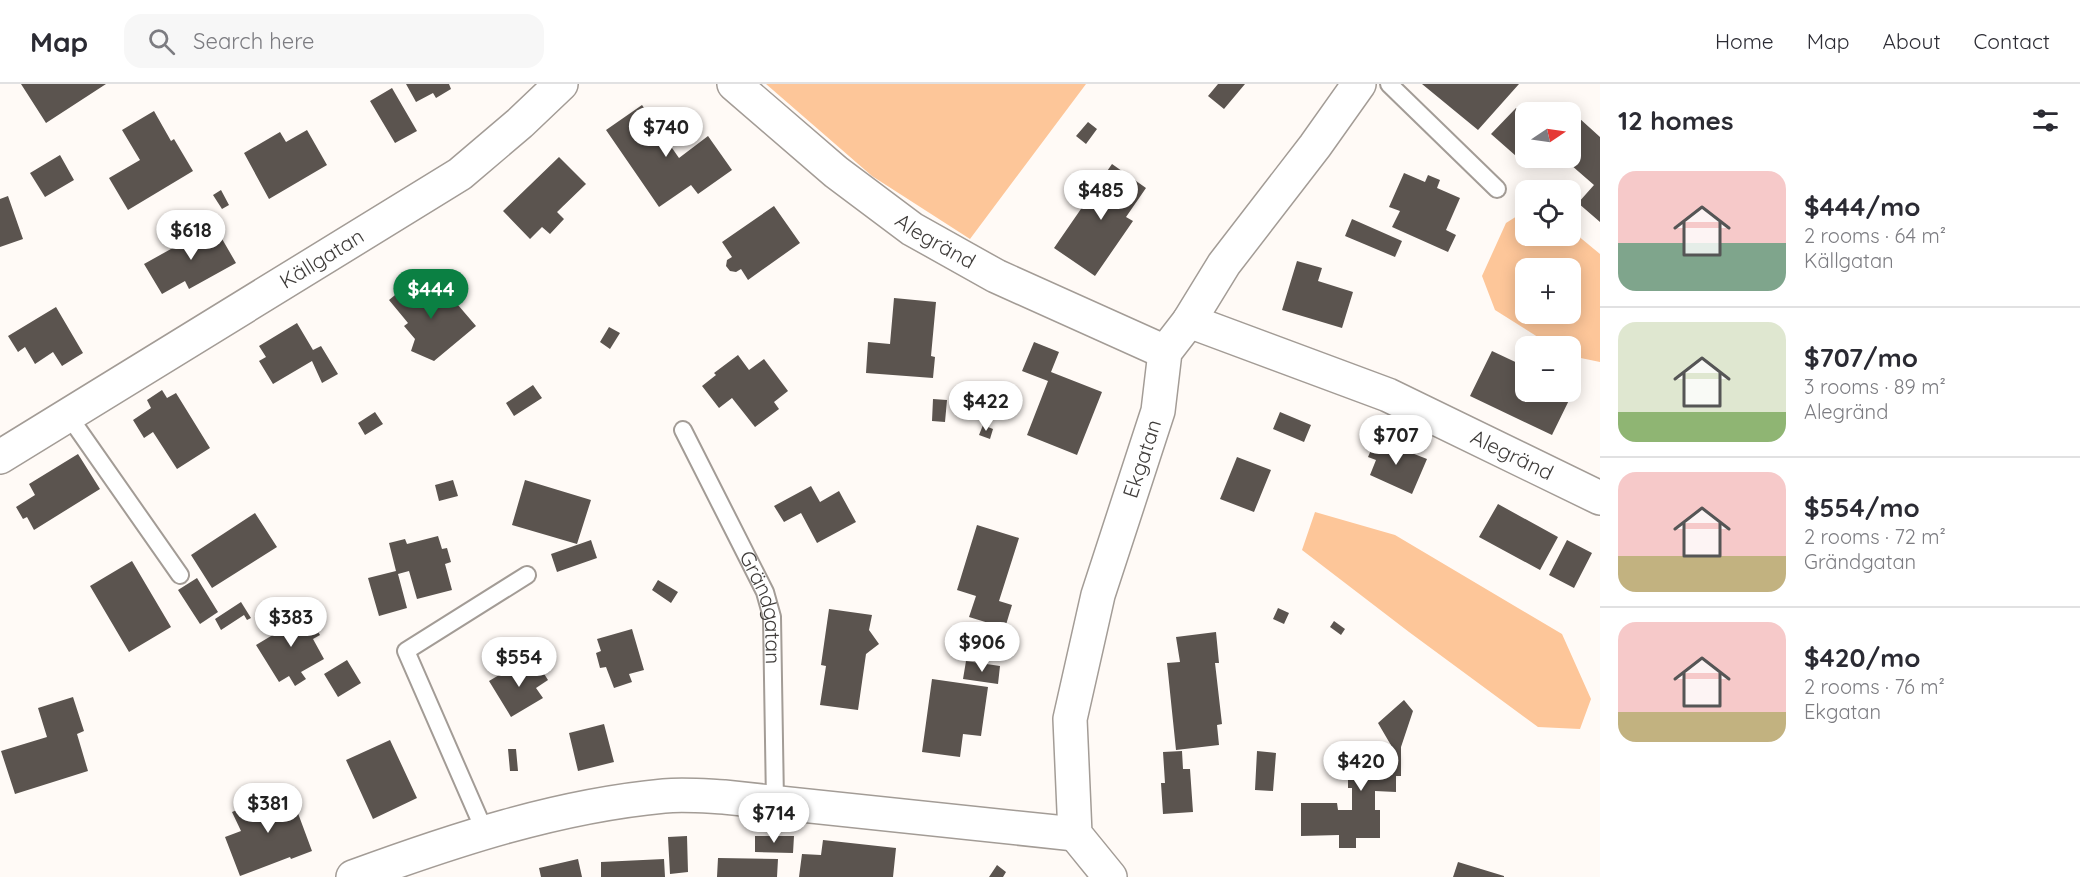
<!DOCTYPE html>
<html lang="en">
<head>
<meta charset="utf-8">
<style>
	body { margin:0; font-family:Quicksand,sans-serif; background:#f7f7f7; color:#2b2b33; height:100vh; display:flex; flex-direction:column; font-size:22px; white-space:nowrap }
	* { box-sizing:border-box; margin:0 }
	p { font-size:20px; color:#7c7c81 }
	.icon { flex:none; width:33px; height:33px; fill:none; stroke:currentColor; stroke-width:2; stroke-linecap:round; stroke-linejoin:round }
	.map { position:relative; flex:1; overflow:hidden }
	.side { display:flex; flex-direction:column; background:#fff; width:480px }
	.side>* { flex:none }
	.needle { width:39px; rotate:77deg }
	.controls { position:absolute; left:1515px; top:18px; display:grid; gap:12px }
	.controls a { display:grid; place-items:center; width:66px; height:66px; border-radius:12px; background:#fff; box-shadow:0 3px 15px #0003; font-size:30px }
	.price { position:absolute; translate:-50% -51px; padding:0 14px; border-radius:21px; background:#fff; color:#222; font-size:20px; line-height:39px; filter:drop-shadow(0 2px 3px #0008) }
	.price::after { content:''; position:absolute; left:50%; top:36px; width:18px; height:14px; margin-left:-9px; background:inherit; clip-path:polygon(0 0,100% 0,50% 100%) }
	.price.current { background:#0b8043; color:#fff }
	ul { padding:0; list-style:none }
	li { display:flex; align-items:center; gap:18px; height:150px; padding:0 18px }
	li+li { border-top:2px solid #e1e1e2 }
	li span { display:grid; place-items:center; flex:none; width:168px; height:120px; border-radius:18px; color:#555 }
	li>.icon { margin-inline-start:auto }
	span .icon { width:72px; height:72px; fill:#fffc; stroke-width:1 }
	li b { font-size:26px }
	h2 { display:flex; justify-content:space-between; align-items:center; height:72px; padding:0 18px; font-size:26px }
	header { display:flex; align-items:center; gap:36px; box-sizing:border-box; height:84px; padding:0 30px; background:#fff; border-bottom:2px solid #e1e1e2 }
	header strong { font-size:28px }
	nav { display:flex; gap:33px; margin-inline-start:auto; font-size:21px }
	.search { width:420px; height:54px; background:#f7f7f7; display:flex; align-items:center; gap:15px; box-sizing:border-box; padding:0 21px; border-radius:18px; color:#7c7c81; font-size:22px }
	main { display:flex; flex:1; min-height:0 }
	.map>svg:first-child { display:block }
</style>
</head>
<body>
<header>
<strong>Map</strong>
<div class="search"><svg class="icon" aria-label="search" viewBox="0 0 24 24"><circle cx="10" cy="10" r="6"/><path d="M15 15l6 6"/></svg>Search here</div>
<nav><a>Home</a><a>Map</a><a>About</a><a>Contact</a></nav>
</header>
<main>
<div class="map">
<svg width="1600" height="793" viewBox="0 0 1600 793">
	<rect width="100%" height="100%" fill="#fffaf6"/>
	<!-- green -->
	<path fill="#fdc699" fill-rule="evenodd" d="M766 0H1086L970 155 872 92Z
		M1525 127 1526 152H1570L1571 146 1600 170V278L1571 272 1570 262H1552L1495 226 1482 192 1506 139ZM1526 184H1570V230H1526Z
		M1315 428 1395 451 1562 550 1591 615 1580 645 1538 643 1409 548 1302 466Z"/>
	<!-- building -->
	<path fill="#5b544f" d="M21 0H106L46 39Z
		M406 0H449L451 5 436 14 433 9 416 18Z
		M1218 0H1245L1224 25 1208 12Z
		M1422 0H1519L1478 46Z
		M392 4 417 47 395 59 370 17Z
		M642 21 679 74 708 52 732 86 698 110 691 101 659 123 606 46Z
		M1516 24 1526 33V62L1516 72 1491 50Z
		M154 27 171 57 174 55 193 87 128 126 109 94 140 76 122 46Z
		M1579 34 1600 53V138L1578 119 1594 101 1571 81 1568 84 1561 79 1565 75 1564 74H1570V36L1574 39Z
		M1088 38 1097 45 1086 60 1076 52Z
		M307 46 327 81 269 115 244 69 280 48 286 58Z
		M60 71 74 96 45 113 30 89Z
		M559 73 586 100 557 128 564 135 550 150 542 143 530 155 503 127Z
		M1112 80 1146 104 1126 133 1133 137 1095 192 1054 164Z
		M1404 89 1425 98 1428 91 1440 96 1437 104 1460 114 1446 146 1456 151 1448 168 1392 143 1400 127 1389 123Z
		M221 106 229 121 222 125 213 111Z
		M8 112 23 155 0 163V115Z
		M774 122 800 159 748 196 741 185 736 188 730 187 726 182 727 176 732 173 722 158Z
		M1352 135 1402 157 1395 173 1345 152Z
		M214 141 236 179 189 205 185 197 162 210 144 180Z
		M1297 177 1322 184 1318 197 1353 208 1342 244 1282 226Z
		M417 193 436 216 446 207 476 242 434 277 411 267 415 255 404 242 408 239 389 216Z
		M894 214 936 218 931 272 935 273 933 294 866 289 868 258 890 260Z
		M56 223 83 269 62 282 53 268 35 280 25 263 18 268 8 252Z
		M297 239 313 266 321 262 338 290 322 299 312 277 273 300 259 277 266 273 259 262Z
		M609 243 620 249 610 265 600 258Z
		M1034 258 1059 268 1051 288 1102 308 1077 371 1027 351 1048 297 1022 287Z
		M1492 267 1526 283V308H1570V304L1574 306 1552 351 1470 312Z
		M738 271 749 286 764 275 788 307 774 318 779 325 755 343 732 314 719 324 702 302 716 291 714 289Z
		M533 301 542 314 514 332 506 319Z
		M162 306 167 314 176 309 210 364 177 385 153 348 144 354 133 336 151 324 147 316Z
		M933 315 947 316 945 338 932 337Z
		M375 328 383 340 365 351 358 339Z
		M1280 328 1311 341 1304 358 1273 345Z
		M983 341 993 345 990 355 979 351Z
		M1376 355 1427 375 1412 410 1370 391 1376 376 1368 373Z
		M78 370 100 405 34 446 27 433 23 435 16 423 35 411 29 400Z
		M1237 373 1271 386 1254 428 1220 415Z
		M453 396 458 412 439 417 435 401Z
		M525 396 591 416 577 460 512 441Z
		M811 402 820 418 839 407 856 438 817 459 801 429 784 438 774 422Z
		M1498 420 1558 453 1540 486 1479 453Z
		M255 429 277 463 212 504 191 471Z
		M977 441 1019 454 999 517 1012 521 1005 544 969 533 976 512 957 506Z
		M438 452 442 465 447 464 451 478 445 480 452 506 417 515 409 487 398 490 407 524 379 532 368 494 396 487 389 459 405 455 407 460Z
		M591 456 597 474 557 488 551 470Z
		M1567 456 1592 469 1574 504 1549 491Z
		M132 477 171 543 129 568 90 502Z
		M197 494 218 528 200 540 178 506Z
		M658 496 678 508 671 519 652 506Z
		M241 518 251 534 247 536 244 531 221 546 215 535Z
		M1278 524 1289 529 1284 540 1273 535Z
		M829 525 872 531 869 546 879 560 866 570 858 626 820 621 826 582 821 581Z
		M291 528 295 536 306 529 320 551 313 555 324 575 301 588 306 595 295 602 289 592 279 598 256 561 276 549 271 540Z
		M1334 537 1345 545 1341 551 1330 543Z
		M632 545 644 586 629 590 632 598 614 604 606 583 600 584 596 569 601 567 597 555Z
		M1216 548 1219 579H1215L1222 640 1217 641 1219 661 1176 666 1167 579 1180 578 1176 553Z
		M347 576 361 599 338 613 324 590Z
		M966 577 1000 582 998 600 963 595Z
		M521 578 527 589 539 582 548 596 536 604 543 614 511 633 489 597Z
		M932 595 988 603 981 652 963 650 960 673 922 668Z
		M73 613 84 647 77 650 88 687 15 710 1 667 47 653 38 624Z
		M1404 616 1413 627 1401 663V692H1396V708L1375 707V726H1380V754H1356V764H1339V751L1301 752V719H1337L1338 726H1352V704H1348V684H1392V663L1378 639Z
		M604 640 614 678 578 687 569 649Z
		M390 656 417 714 373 735 346 676Z
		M508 665H516L518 687H510Z
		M1182 667 1183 685H1190L1193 728 1163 730 1161 699H1165L1163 668Z
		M1257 667 1276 669 1273 707 1255 706Z
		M289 705 312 767 291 775 290 773 240 792 225 753 241 747 232 728Z
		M687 752 688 788 670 790 668 753Z
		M755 752H794L793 769 755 768Z
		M823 756 896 764 893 793H799L802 770 821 771Z
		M718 774 778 775 777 793H717Z
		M578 775 582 793H541L539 784Z
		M664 775 665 793H601V778Z
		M1458 778 1504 792V793H1453Z
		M997 781 1006 788 1003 793H989Z"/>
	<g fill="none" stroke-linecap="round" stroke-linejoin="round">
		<!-- service casing -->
		<g stroke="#a39c96" stroke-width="20">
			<g id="service">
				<path d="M1389 0 1497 105"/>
				<path d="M68 331 180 491"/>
				<path id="s1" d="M683 346 765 508 772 533 775 718"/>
				<path d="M485 748 406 567 527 491"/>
			</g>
		</g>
		<!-- minor casing -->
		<g stroke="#a39c96" stroke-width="36">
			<g id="minor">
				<path id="s2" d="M734 0 836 88 912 145 996 192 1165 268"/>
				<path id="s3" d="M1189 237 1388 311 1600 414"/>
				<path id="s4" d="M0 373 460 90 520 39 561 0"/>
				<path d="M353 793C454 756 557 722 664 712 684 710 704 712 724 713L1075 750"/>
				<path id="s5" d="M1110 793 1075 750 1070 635 1098 511 1158 327 1165 268 1189 237 1224 180 1315 62 1359 0"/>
			</g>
		</g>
		<!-- service -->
		<use href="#service" stroke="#fff" stroke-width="16"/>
		<!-- minor -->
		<use href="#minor" stroke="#fff" stroke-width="33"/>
	</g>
	<g text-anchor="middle" stroke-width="6" stroke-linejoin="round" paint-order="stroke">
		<!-- street labels -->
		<g font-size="21" fill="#3f3c3a" stroke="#fff">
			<text dy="7" stroke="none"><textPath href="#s2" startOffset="256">Alegränd</textPath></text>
			<text dy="7" stroke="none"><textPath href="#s4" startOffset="378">Källgatan</textPath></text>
			<text dy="7" stroke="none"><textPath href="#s3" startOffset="350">Alegränd</textPath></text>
			<text dy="7" stroke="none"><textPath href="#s5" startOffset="441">Ekgatan</textPath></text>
			<text dy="7" stroke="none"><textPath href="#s1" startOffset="196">Grändgatan</textPath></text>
		</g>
	</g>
</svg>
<div class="controls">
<a><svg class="needle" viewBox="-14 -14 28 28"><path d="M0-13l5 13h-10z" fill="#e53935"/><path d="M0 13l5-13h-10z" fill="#7c7c81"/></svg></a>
<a><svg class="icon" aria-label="locate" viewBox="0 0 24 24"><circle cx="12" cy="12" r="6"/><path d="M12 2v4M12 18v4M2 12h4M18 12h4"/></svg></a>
<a>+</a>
<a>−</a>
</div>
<b class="price" style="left:666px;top:74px">$740</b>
<b class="price" style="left:1101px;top:137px">$485</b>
<b class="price" style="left:191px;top:177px">$618</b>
<b class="price current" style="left:431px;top:236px">$444</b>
<b class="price" style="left:986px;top:348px">$422</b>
<b class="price" style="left:1396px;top:382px">$707</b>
<b class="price" style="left:291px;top:564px">$383</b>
<b class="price" style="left:982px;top:589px">$906</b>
<b class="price" style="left:519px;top:604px">$554</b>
<b class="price" style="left:1361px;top:708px">$420</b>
<b class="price" style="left:268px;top:750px">$381</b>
<b class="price" style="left:774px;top:760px">$714</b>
</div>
<section class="side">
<h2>12 homes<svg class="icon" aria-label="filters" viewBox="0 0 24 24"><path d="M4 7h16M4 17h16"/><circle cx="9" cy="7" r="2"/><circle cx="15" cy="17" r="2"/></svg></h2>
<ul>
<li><span style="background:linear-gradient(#f6c9c9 60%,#7fa58c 0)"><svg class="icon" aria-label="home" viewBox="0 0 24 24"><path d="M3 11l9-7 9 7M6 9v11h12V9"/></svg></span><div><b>$444/mo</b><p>2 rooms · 64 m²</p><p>Källgatan</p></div></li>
<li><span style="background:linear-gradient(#dfe7d0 75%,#8fb573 0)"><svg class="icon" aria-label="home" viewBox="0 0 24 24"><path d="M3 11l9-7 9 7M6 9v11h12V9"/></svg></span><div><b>$707/mo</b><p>3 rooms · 89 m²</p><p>Alegränd</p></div></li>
<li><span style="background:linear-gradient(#f6c9c9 70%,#c2b280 0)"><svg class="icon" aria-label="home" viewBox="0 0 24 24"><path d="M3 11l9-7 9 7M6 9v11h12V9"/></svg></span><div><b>$554/mo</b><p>2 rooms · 72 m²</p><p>Grändgatan</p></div></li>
<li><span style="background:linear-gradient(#f6c9c9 75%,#c2b280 0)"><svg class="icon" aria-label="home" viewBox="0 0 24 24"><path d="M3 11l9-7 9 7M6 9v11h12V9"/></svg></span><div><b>$420/mo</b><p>2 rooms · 76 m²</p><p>Ekgatan</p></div></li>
</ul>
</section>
</main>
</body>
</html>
